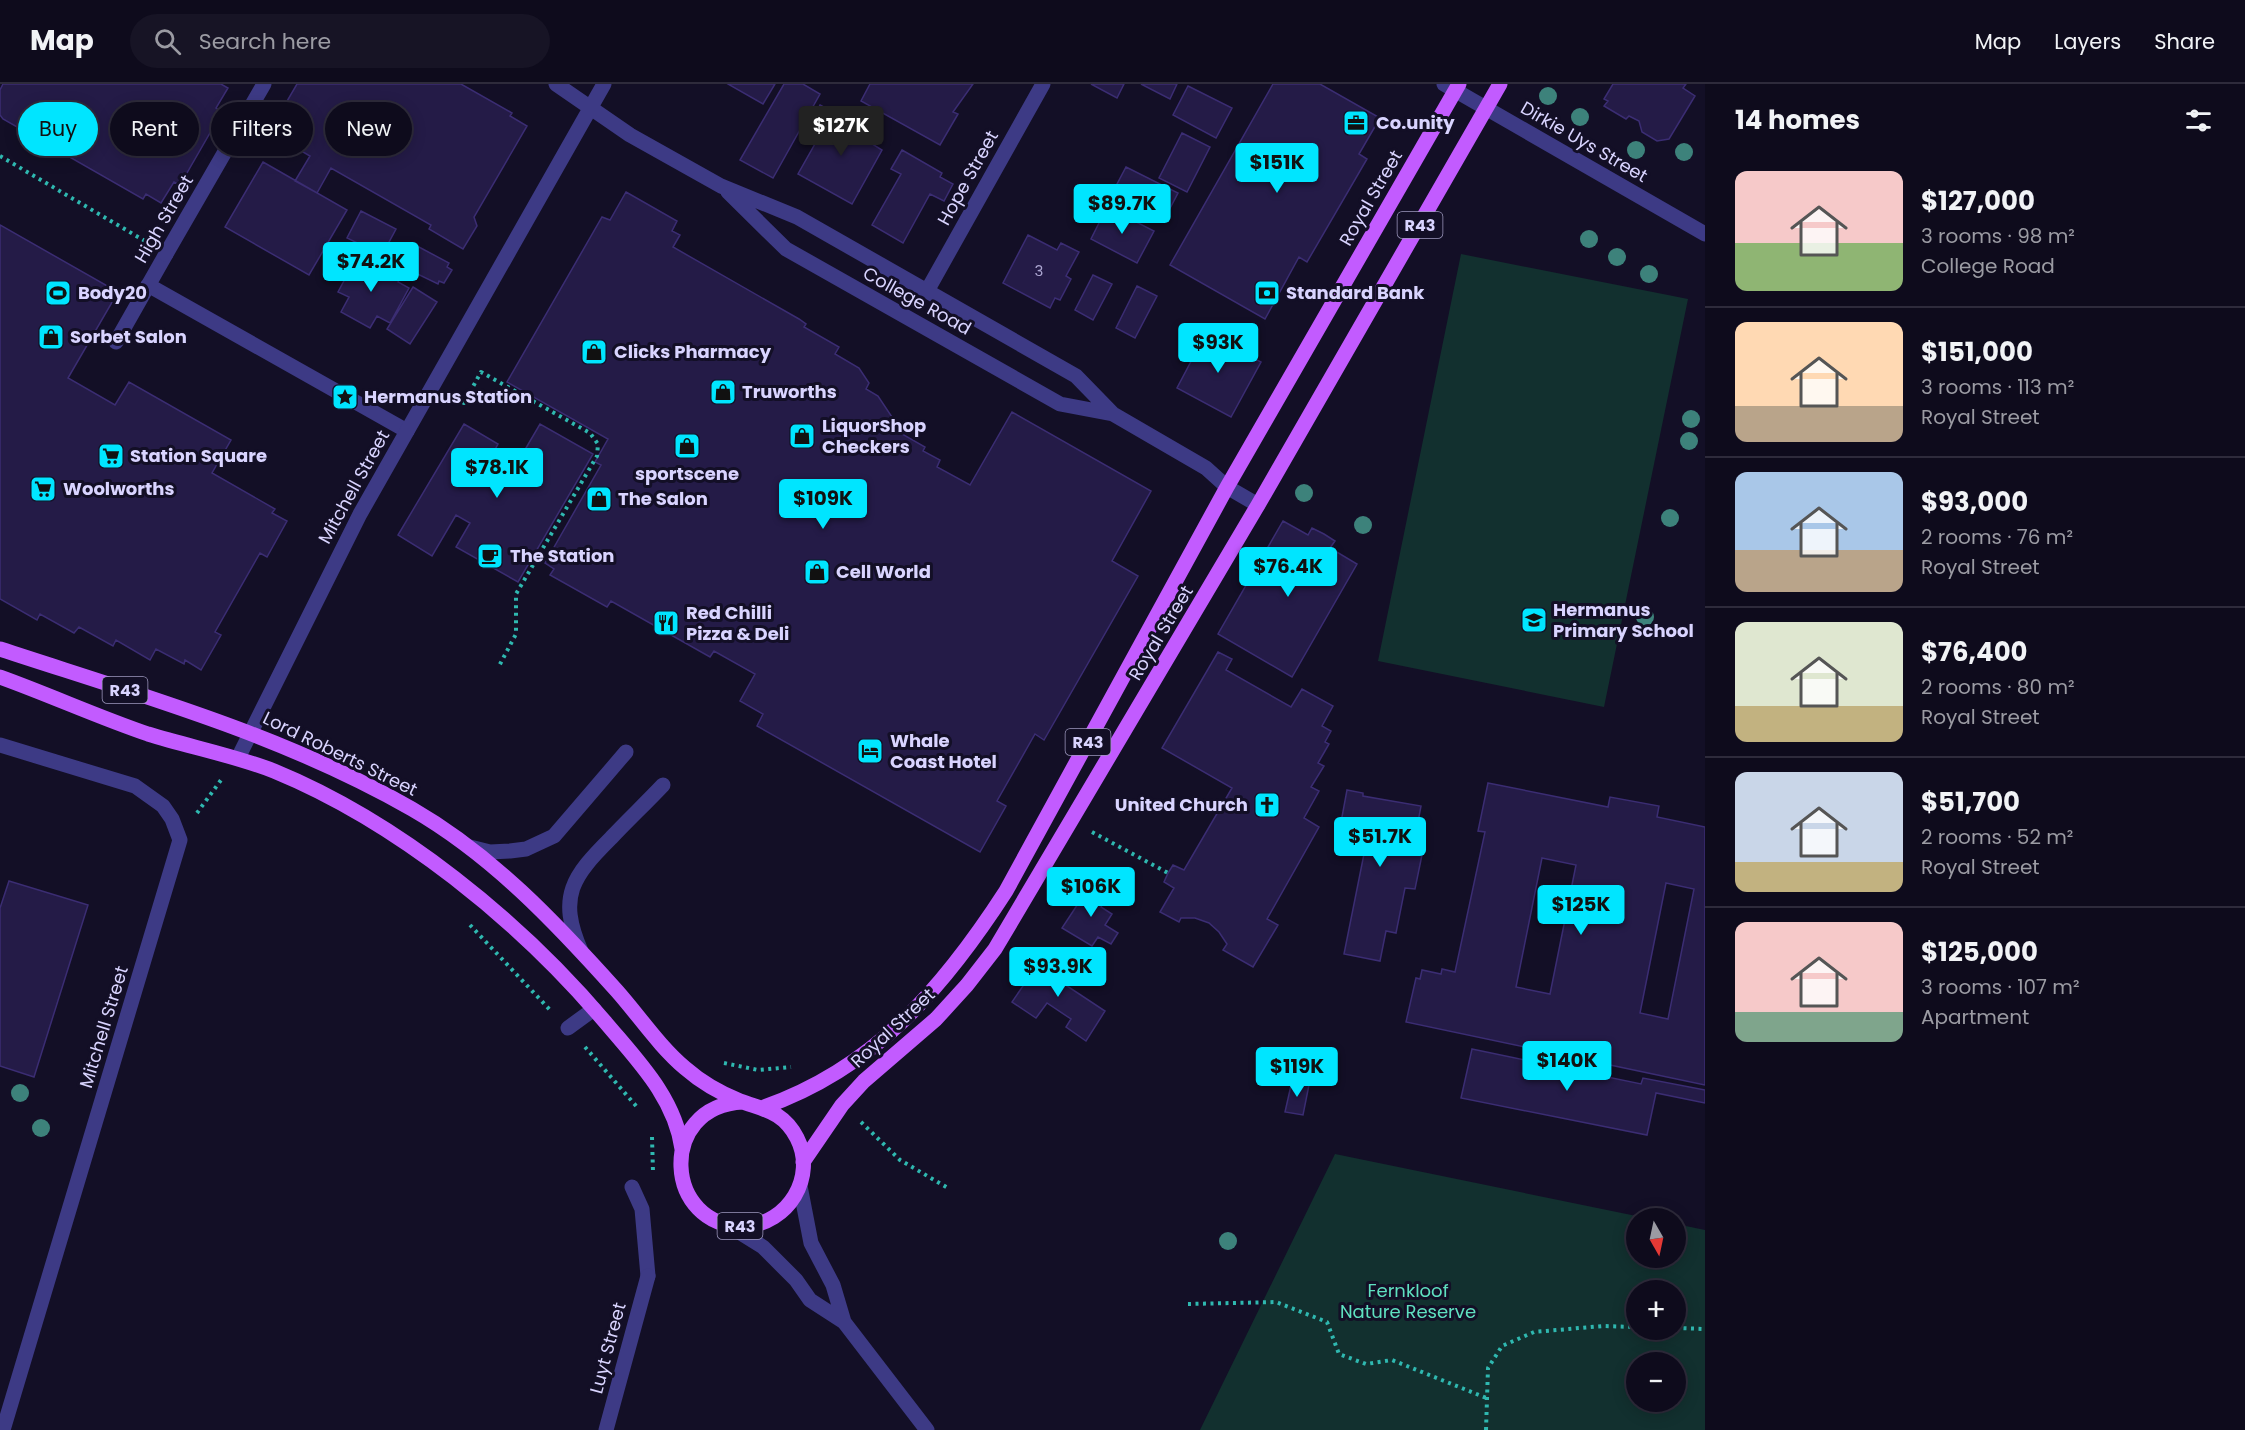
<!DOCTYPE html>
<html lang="en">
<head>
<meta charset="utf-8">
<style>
	body { margin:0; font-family:Poppins,sans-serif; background:#171425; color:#f1f3f6; height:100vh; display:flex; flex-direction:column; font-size:22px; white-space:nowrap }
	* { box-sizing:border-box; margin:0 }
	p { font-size:20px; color:#9b9ba3 }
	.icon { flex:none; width:33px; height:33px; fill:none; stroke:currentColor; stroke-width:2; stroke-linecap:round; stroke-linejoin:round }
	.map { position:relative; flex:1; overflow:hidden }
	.drawer { display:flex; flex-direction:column; background:#0e0b1c; width:540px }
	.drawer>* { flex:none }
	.banner { position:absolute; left:18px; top:18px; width:570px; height:54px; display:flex; gap:12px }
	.needle { width:39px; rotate:171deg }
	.controls { position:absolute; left:1626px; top:1124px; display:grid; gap:12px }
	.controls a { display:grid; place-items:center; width:60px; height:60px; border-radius:50%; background:#0e0b1c; box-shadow:0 3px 15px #0003,0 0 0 2px #2e2b3b; font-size:30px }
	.price { position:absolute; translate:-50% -51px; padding:0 14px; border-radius:6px; background:#00e5ff; color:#111; font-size:20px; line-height:39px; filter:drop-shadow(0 2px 3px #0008) }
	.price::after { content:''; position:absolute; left:50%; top:36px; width:18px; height:14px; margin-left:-9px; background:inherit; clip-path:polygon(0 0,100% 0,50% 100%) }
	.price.current { background:#222; color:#fff }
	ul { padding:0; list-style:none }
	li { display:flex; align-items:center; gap:18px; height:150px; padding:0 30px }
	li+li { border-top:2px solid #2e2b3b }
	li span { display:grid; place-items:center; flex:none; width:168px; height:120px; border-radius:12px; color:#555 }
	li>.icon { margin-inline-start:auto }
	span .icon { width:72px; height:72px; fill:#fffc; stroke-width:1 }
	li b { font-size:26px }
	h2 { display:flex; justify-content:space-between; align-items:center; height:72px; padding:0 30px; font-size:26px }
	.tag { padding:0 21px; border-radius:27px; background:#0e0b1c; box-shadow:0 3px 15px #0003,0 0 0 2px #2e2b3b; font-size:21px; line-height:54px }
	.tag.current { background:#00e5ff; color:#111 }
	header { display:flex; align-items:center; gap:36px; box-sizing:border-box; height:84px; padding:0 30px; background:#0e0b1c; border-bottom:2px solid #2e2b3b }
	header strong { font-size:28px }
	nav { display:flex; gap:33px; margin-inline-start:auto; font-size:21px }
	.search { width:420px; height:54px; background:#171425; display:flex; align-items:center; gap:15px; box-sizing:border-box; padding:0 21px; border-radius:33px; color:#9b9ba3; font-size:22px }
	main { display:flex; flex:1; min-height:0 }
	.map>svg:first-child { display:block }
</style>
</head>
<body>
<header>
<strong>Map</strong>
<div class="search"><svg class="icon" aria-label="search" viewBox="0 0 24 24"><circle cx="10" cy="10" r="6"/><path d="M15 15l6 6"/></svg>Search here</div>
<nav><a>Map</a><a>Layers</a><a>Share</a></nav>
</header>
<main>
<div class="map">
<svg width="1705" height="1346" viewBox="0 0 1705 1346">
	<rect width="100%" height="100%" fill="#130f26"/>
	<!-- green -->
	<path fill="#12302f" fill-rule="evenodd" d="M1461 170 1688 215 1604 623 1378 577Z
		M1335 1070 1646 1134H1636V1173H1676V1140L1705 1146V1346H1200ZM1636 1206H1676V1245H1636ZM1636 1278H1676V1317H1636Z"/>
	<!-- building -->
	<path fill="#241b47" stroke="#3b2d73" stroke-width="1.5" fill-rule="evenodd" d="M3 0H221L228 4 216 24 222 28 180 101 174 98 161 119 146 110 143 115 3 35 0 31V6Z
		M297 0H461L512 29 510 32 527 42 474 133 477 142 463 165 429 145 431 141 331 84 317 109 295 97 310 72 269 48Z
		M728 0H775L763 20Z
		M784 0H803L820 10 773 94 740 76Z
		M870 0H973L953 28 958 30 940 61 861 17Z
		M1091 0H1124L1117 14Z
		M1141 0H1177L1170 15Z
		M1273 0H1320L1380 34 1359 70 1367 75 1307 178 1299 173 1265 235 1170 181Z
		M1613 0H1686L1683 4 1695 12 1669 55 1657 57 1642 48 1639 37 1629 32 1626 35 1604 22 1608 17 1604 15Z
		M1188 2 1232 24 1216 54 1173 31Z
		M820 21 856 41 859 37 876 46 869 58 882 66 852 120 798 90 829 35 816 29Z
		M1182 49 1210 63 1187 108 1159 94Z
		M902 66 942 89 940 93 953 100 944 117 930 110 903 159 872 141 901 90 891 85Z
		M263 78 347 126 309 191 225 143Z
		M1126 83 1178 109 1168 128 1116 102Z
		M626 108 677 137 672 147 680 151 673 163 799 235 806 240 804 243 839 263 835 270 859 284 869 299 866 305 878 312 892 333 888 342 925 363 923 367 940 376 937 383 970 401 1012 328 1151 407 1112 477 1138 492 1044 656 1035 650 997 717 1006 722 980 768 757 642 763 630 740 617 755 590 714 567 710 573 611 517 607 523 550 491 554 485 545 479 601 381 595 378 608 355 507 298 602 133 610 136Z
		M1107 123 1154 147 1137 179 1091 155Z
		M361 127 396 145 382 171 347 154Z
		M0 141 118 208 68 294 115 321 129 298 231 356 212 389 275 425 272 429 287 437 267 473 260 469 215 548 221 551 201 586 185 576 184 580 156 565 150 576 116 556 113 562 79 543 74 549 40 530 37 536 0 515Z
		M1028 151 1057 166 1061 159 1079 168 1066 192 1071 195 1060 216 1055 214 1050 224 1003 199Z
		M417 162 449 179 447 183 452 186 444 199 439 197 438 200 405 184Z
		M358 171 400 194 398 198 409 204 390 239 377 232 370 244 341 228 349 213 338 208Z
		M1093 191 1112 200 1093 236 1075 226Z
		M1137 202 1157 212 1135 254 1116 244Z
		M413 203 437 218 410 260 387 245Z
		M1199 249 1205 252 1207 249 1261 278 1231 333 1177 304 1197 266 1191 262Z
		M464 340 498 360 487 380 509 393 540 340 593 370 518 498 456 463 470 439 456 431 432 472 398 451Z
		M1283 437 1308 451 1312 444 1324 450 1335 457 1330 464 1357 480 1292 593 1218 550Z
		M1218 568 1232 575 1226 586 1291 623 1302 605 1333 622 1322 642 1331 647 1325 658 1329 660 1318 679 1324 682 1311 703 1319 707 1304 734 1319 743 1267 835 1278 841 1253 883 1223 866 1227 860 1219 848 1209 839 1195 834H1181L1179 838 1160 828 1174 804 1164 798 1168 789 1173 781 1184 786 1232 704 1162 664Z
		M1488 699 1608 723 1610 713 1659 722 1657 733 1705 743V1001L1406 938 1416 894 1420 895 1422 886 1441 890 1442 885 1455 888 1485 748 1478 747ZM1542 774 1576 781 1550 910 1516 903ZM1666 799 1694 805 1668 935 1640 929Z
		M1347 706 1363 709V712L1421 722 1413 764 1423 766 1415 805 1405 804 1396 849 1386 847 1380 877 1344 870 1367 755 1339 749Z
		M9 797 88 821 34 993 0 982V824Z
		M1091 800 1109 810 1101 823 1112 830 1105 841 1118 849 1111 860 1098 853 1092 862 1062 844Z
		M1045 870 1069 886 1061 898 1105 927 1086 957 1066 943 1071 935 1047 919 1036 934 1012 918Z
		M1472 965 1641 1000 1643 994 1705 1006V1019L1656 1009 1647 1051 1461 1014Z
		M1292 997 1309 1001 1303 1031 1285 1028Z"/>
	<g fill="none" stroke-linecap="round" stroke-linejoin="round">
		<!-- path -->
		<path stroke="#2fb8b0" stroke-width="4" stroke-dasharray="3 4.5" stroke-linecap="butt" d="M0 72 145 157
			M455 314 464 319 481 288 590 349 598 360 597 372 516 510V550L498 584
			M197 729 221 696
			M1092 748 1168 789
			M470 841 551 927
			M585 963 637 1023
			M724 979 758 986 791 983
			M861 1038 900 1076 948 1104
			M652 1053 653 1088
			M1188 1220 1276 1218 1327 1238 1339 1270 1366 1280 1392 1276 1489 1315
			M1676 1244 1705 1245
			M1486 1346 1488 1284 1502 1262 1534 1248 1603 1242 1636 1243"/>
		<!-- lane -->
		<path stroke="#3d3a85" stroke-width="15" d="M148 201 407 347
			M116 258 166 170
			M470 763 490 768 510 767 526 765 554 752 626 668
			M581 867C557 812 573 792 611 754 628 736 646 719 663 701
			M568 944 594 925
			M632 1103 642 1125 648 1192"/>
		<!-- street -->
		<path stroke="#3d3a85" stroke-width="15" d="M556 0 630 51 721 102 797 133 1076 292 1113 330 1206 384 1227 403 1258 421
			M1444 0 1705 150
			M728 108 786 165 1060 320 1113 330
			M166 170 264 0
			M927 207 1043 0
			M0 661 135 702 163 722 172 735 180 756 3 1346
			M238 674 360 430 604 0
			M800 1102 811 1159 833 1201 844 1238
			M726 1140 763 1163 796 1196 810 1216 844 1238 927 1346
			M606 1346 648 1192"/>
		<!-- primary -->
		<path stroke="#c25bff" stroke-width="15" d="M0 565C140 611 283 651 412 725 492 771 556 839 617 907 640 933 659 962 685 984 701 998 720 1009 740 1017 764 1026 783 1027 797 1054 817 1093 788 1140 745 1142 664 1145 656 1022 743 1018
			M0 593C50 611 98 633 148 650 190 663 233 671 274 687 398 738 520 837 606 939 638 977 675 1014 682 1065
			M764 1023C875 984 944 903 1006 807L1227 403 1459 0
			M803 1078 842 1021 864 997 936 935 967 901 995 865 1258 421 1500 0"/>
	</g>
	<!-- trees -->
	<g fill="#3d827b">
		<circle cx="1548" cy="12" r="9"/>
		<circle cx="1580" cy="33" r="9"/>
		<circle cx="1636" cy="66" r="9"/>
		<circle cx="1684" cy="68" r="9"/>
		<circle cx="1589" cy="155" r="9"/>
		<circle cx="1617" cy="173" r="9"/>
		<circle cx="1649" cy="190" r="9"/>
		<circle cx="1691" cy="335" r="9"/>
		<circle cx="1689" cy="357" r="9"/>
		<circle cx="1304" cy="409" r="9"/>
		<circle cx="1670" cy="434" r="9"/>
		<circle cx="1363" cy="441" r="9"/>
		<circle cx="1645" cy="533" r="9"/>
		<circle cx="20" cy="1009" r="9"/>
		<circle cx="41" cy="1044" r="9"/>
		<circle cx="1228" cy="1157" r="9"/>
	</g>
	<!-- icons -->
	<defs>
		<g id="office-square" transform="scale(1.35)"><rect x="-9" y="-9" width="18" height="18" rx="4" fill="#00e5ff" stroke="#130f26"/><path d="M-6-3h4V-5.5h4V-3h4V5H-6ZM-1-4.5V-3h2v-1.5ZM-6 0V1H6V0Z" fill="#111"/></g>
		<g id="stadium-square" transform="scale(1.35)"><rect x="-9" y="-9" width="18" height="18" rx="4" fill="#00e5ff" stroke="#130f26"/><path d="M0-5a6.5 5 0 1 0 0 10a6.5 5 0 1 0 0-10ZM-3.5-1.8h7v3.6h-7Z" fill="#111"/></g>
		<g id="bank-square" transform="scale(1.35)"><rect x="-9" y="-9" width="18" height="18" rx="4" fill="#00e5ff" stroke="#130f26"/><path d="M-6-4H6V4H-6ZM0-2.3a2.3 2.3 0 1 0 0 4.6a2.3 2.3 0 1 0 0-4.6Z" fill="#111"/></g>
		<g id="shop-square" transform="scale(1.35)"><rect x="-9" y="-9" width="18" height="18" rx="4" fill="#00e5ff" stroke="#130f26"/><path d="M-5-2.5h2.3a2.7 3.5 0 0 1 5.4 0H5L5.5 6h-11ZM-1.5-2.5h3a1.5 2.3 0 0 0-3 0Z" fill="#111"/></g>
		<g id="sight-square" transform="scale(1.35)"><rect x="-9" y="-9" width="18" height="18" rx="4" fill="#00e5ff" stroke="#130f26"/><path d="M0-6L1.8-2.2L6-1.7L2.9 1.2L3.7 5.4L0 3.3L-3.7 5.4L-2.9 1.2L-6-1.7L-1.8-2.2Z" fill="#111"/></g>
		<g id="supermarket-square" transform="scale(1.35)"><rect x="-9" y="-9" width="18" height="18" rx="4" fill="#00e5ff" stroke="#130f26"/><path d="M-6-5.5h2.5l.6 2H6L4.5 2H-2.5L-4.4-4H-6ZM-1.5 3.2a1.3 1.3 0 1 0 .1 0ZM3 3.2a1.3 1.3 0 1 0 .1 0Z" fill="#111"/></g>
		<g id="cafe-square" transform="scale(1.35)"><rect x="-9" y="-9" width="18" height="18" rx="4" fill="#00e5ff" stroke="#130f26"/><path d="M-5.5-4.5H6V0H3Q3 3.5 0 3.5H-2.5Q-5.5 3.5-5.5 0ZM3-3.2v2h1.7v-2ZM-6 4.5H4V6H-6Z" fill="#111"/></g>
		<g id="school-square" transform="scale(1.35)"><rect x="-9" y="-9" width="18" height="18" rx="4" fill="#00e5ff" stroke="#130f26"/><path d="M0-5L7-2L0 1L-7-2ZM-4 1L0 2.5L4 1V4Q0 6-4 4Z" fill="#111"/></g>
		<g id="restaurant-square" transform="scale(1.35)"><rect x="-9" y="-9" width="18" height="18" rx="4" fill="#00e5ff" stroke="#130f26"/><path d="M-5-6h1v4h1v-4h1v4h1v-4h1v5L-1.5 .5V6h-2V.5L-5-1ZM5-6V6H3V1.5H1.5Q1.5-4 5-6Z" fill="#111"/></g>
		<g id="hotel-square" transform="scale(1.35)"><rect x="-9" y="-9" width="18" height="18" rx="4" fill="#00e5ff" stroke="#130f26"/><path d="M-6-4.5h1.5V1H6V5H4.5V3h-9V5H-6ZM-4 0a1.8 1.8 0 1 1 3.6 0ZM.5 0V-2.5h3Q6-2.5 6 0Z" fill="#111"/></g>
		<g id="church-square" transform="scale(1.35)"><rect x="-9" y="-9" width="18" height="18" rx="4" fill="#00e5ff" stroke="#130f26"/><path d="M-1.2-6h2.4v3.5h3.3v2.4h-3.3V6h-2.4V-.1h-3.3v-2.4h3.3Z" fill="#111"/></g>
	</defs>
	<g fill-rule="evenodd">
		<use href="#office-square" x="1356" y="39"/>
		<use href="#stadium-square" x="58" y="209"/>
		<use href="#bank-square" x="1267" y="209"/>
		<use href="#shop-square" x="51" y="253"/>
		<use href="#shop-square" x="594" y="268"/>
		<use href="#shop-square" x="723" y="308"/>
		<use href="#sight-square" x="345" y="313"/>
		<use href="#shop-square" x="802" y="352"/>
		<use href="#shop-square" x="687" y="362"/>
		<use href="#supermarket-square" x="111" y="372"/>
		<use href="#supermarket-square" x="43" y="405"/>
		<use href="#shop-square" x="599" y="415"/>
		<use href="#cafe-square" x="490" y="472"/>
		<use href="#shop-square" x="817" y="488"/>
		<use href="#school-square" x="1534" y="536"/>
		<use href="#restaurant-square" x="666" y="539"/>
		<use href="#hotel-square" x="870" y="667"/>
		<use href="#church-square" x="1267" y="721"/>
	</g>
	<g text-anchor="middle" stroke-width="6" stroke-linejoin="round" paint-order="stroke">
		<!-- number labels -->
		<g font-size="15" fill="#aca6d1">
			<text x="1039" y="192">3</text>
		</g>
		<!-- shield labels -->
		<g fill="#130f26" stroke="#9e99be" stroke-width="1.5">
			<rect x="1397.5" y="128" width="45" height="26" rx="4.5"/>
			<rect x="102.5" y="593" width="45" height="26" rx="4.5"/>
			<rect x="1065.5" y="645" width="45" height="26" rx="4.5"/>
			<rect x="717.5" y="1129" width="45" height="26" rx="4.5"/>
		</g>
		<g font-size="16" font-weight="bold" fill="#d9d4ff">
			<text x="1420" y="147">R43</text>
			<text x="125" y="612">R43</text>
			<text x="1088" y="664">R43</text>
			<text x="740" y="1148">R43</text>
		</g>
		<!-- poi labels -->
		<g font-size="18" font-weight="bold" fill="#d9d4ff" stroke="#130f26" text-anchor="start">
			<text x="1376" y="45">Co.unity</text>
			<text x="78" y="215">Body20</text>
			<text x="1286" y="215">Standard Bank</text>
			<text x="70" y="259">Sorbet Salon</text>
			<text x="614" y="274">Clicks Pharmacy</text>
			<text x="742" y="314">Truworths</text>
			<text x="364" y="319">Hermanus Station</text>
			<text x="822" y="348">LiquorShop<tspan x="822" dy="21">Checkers</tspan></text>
			<text x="130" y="378">Station Square</text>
			<text x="687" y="396" text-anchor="middle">sportscene</text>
			<text x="63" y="411">Woolworths</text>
			<text x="618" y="421">The Salon</text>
			<text x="510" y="478">The Station</text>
			<text x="836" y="494">Cell World</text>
			<text x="1553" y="532">Hermanus<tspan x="1553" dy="21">Primary School</tspan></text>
			<text x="686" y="535">Red Chilli<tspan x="686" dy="21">Pizza &amp; Deli</tspan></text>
			<text x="890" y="663">Whale<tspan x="890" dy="21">Coast Hotel</tspan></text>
			<text x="1248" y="727" text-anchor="end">United Church</text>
		</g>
		<!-- street labels -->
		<g font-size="18" fill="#d9d4ff" stroke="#130f26">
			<text transform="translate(1584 58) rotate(30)" y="6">Dirkie Uys Street</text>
			<text transform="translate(968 94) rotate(-61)" y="6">Hope Street</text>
			<text transform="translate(1371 114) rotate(-60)" y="6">Royal Street</text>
			<text transform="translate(164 135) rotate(-60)" y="6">High Street</text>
			<text transform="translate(917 217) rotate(29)" y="6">College Road</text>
			<text transform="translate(354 403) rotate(-61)" y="6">Mitchell Street</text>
			<text transform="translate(1161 549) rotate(-59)" y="6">Royal Street</text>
			<text transform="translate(340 670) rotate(26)" y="6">Lord Roberts Street</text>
			<text transform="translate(104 943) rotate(-73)" y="6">Mitchell Street</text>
			<text transform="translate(893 944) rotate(-43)" y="6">Royal Street</text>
			<text transform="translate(608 1264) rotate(-75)" y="6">Luyt Street</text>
		</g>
		<!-- park labels -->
		<g font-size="18" fill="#5fe0c0" stroke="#130f26">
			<text x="1408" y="1213">Fernkloof<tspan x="1408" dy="21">Nature Reserve</tspan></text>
		</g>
	</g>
</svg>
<div class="controls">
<a><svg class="needle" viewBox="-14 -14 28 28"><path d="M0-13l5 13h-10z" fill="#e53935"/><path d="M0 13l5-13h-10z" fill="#9b9ba3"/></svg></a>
<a>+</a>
<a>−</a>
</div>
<b class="price current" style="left:841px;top:73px">$127K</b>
<b class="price" style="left:1277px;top:110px">$151K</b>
<b class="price" style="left:1122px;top:151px">$89.7K</b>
<b class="price" style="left:371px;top:209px">$74.2K</b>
<b class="price" style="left:1218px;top:290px">$93K</b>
<b class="price" style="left:497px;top:415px">$78.1K</b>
<b class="price" style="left:823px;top:446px">$109K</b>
<b class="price" style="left:1288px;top:514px">$76.4K</b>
<b class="price" style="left:1380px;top:784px">$51.7K</b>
<b class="price" style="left:1091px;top:834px">$106K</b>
<b class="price" style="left:1581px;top:852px">$125K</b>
<b class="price" style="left:1058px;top:914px">$93.9K</b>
<b class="price" style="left:1567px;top:1008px">$140K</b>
<b class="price" style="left:1297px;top:1014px">$119K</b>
<div class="banner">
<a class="tag current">Buy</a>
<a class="tag">Rent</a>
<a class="tag">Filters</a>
<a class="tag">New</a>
</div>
</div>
<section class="drawer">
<h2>14 homes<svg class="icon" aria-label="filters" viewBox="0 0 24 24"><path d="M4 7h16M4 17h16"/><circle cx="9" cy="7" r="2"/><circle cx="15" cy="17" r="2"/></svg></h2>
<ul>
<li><span style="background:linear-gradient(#f6c9c9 60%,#8fb573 0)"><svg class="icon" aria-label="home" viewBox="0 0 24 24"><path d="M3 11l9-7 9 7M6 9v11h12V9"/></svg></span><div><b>$127,000</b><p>3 rooms · 98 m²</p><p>College Road</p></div></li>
<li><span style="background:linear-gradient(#ffd9b3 70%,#b9a48a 0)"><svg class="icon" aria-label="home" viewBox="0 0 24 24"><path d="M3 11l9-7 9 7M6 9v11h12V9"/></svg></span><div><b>$151,000</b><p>3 rooms · 113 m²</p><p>Royal Street</p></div></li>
<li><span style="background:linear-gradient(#a9c7e8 65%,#b9a48a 0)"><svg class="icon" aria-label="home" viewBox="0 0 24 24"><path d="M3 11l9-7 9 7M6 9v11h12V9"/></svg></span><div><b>$93,000</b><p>2 rooms · 76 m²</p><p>Royal Street</p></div></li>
<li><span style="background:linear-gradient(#dfe7d0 70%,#c2b280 0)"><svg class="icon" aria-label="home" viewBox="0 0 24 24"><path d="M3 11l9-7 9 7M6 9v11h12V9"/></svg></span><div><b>$76,400</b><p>2 rooms · 80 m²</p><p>Royal Street</p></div></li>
<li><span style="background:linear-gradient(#c9d6e8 75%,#c2b280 0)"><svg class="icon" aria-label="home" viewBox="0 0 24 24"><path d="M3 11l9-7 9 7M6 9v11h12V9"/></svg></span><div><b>$51,700</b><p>2 rooms · 52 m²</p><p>Royal Street</p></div></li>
<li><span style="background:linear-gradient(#f6c9c9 75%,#7fa58c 0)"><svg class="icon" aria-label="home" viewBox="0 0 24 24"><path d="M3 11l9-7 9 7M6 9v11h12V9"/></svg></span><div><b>$125,000</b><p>3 rooms · 107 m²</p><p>Apartment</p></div></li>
</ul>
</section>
</main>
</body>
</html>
